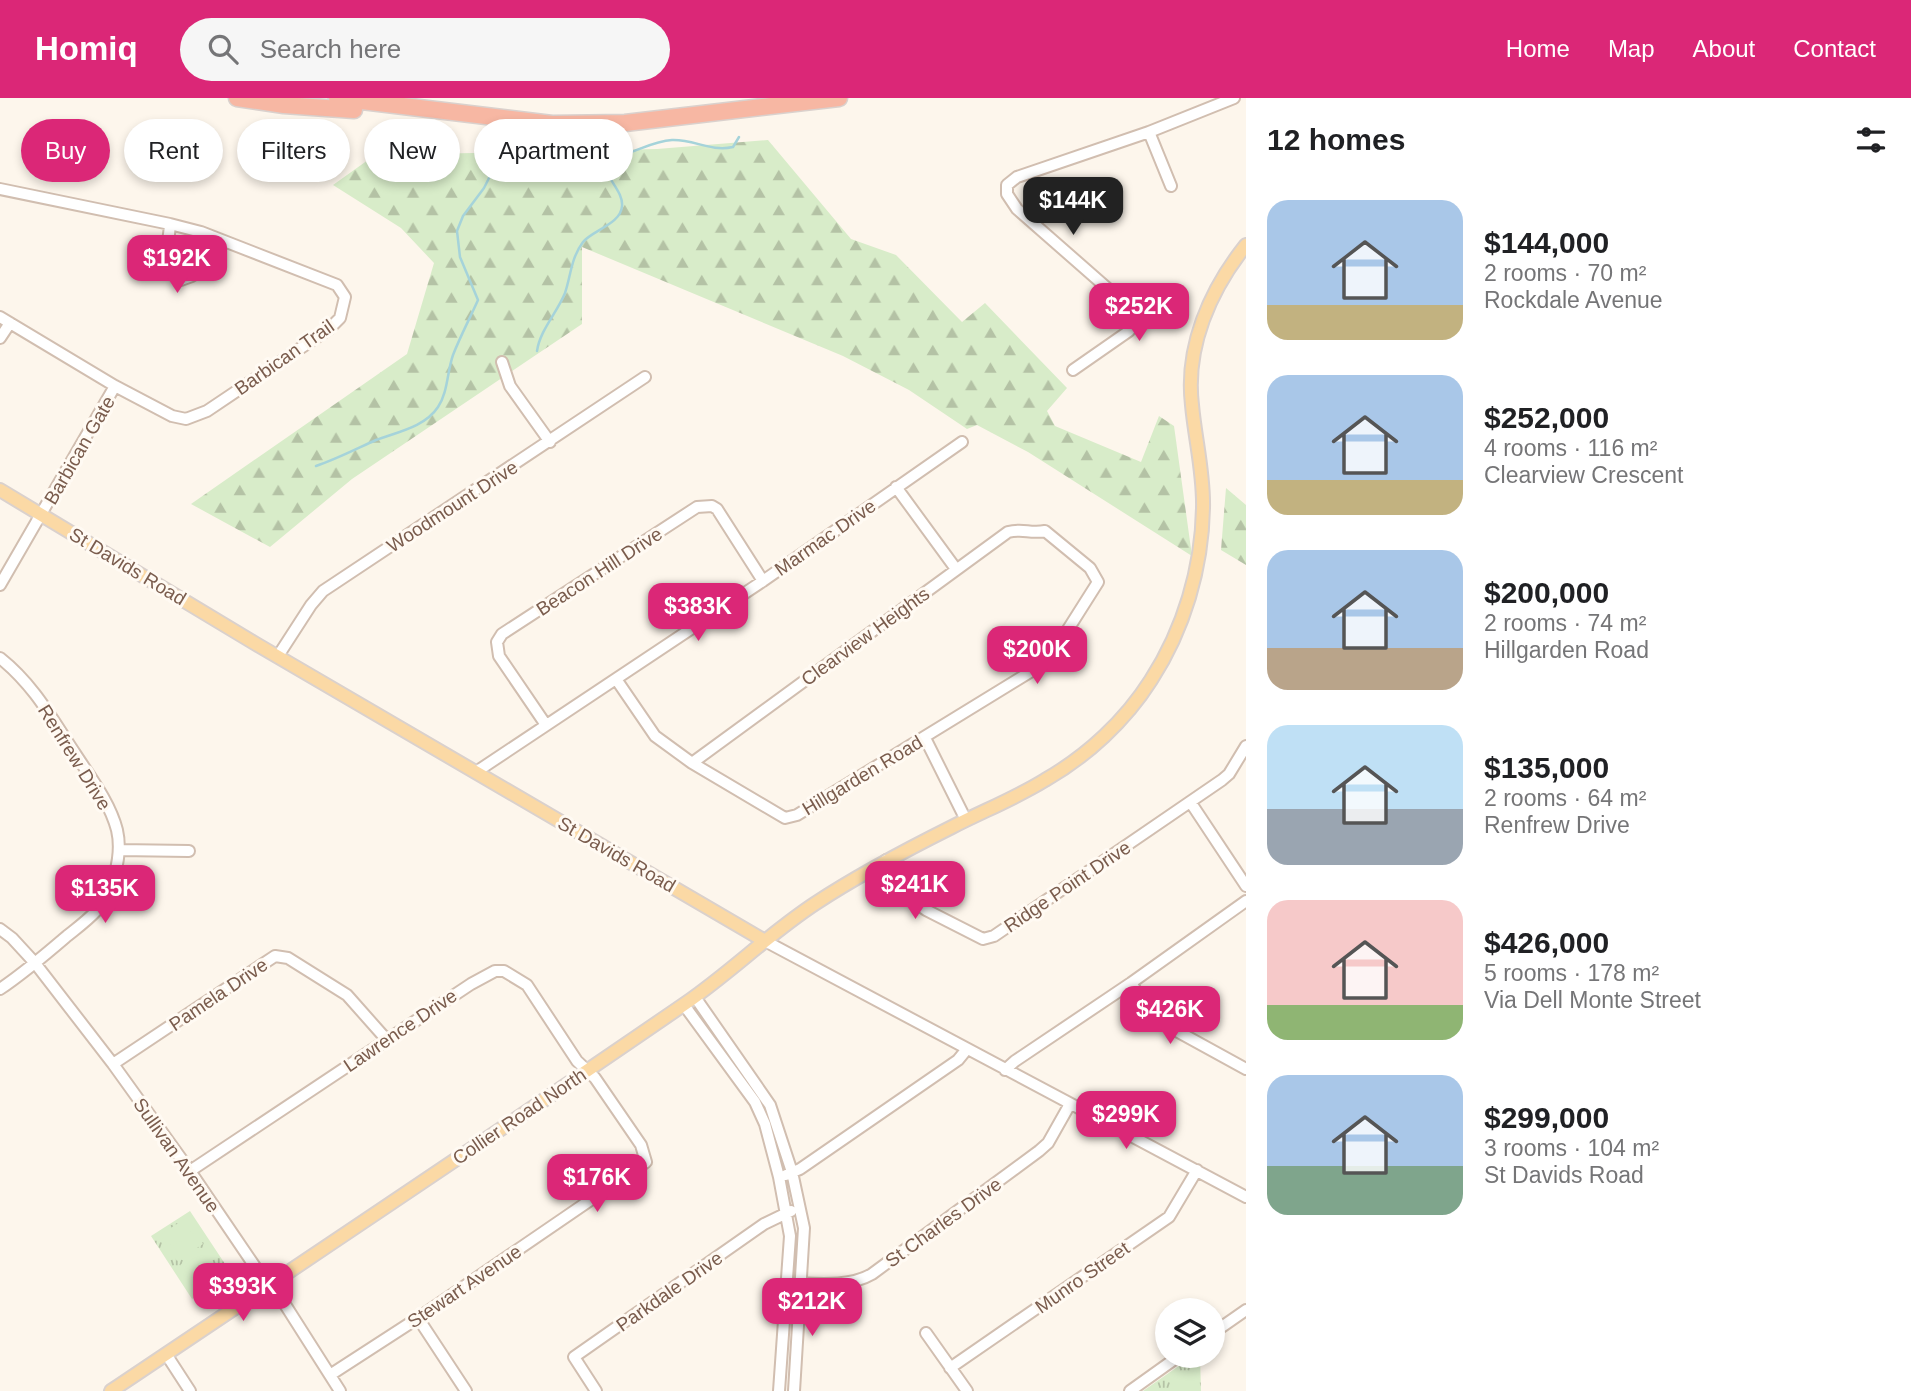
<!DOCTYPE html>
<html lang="en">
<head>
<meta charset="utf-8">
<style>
	body { margin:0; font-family:Helvetica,sans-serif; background:#f6f6f6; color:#202124; height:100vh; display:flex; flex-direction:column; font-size:26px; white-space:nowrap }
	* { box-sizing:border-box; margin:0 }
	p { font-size:23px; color:#757577 }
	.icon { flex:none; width:38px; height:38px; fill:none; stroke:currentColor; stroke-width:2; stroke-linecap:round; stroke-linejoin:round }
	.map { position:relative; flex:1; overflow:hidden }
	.sheet { display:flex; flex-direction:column; background:#fff; width:665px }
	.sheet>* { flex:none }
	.guide { position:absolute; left:21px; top:21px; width:665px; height:63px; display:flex; gap:14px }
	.buttons { position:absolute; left:1155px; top:1200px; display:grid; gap:14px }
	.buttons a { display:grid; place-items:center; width:70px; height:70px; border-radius:50%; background:#fff; box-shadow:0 4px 10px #0003; font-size:35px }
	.price { position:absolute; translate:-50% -60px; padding:0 16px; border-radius:14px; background:#db2777; color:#fff; font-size:23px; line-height:46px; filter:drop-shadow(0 2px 4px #0008) }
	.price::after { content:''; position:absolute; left:50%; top:42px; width:21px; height:16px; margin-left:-10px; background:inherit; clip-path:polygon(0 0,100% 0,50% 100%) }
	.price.selected { background:#222; color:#fff }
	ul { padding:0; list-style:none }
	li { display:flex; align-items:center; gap:21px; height:175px; padding:0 21px }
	li span { display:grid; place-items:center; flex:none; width:196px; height:140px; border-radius:21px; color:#555 }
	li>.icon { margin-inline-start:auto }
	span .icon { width:84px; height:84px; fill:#fffc; stroke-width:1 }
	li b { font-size:30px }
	h2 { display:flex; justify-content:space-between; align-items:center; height:84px; padding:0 21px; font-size:30px }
	.chip { padding:0 24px; border-radius:32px; background:#fff; box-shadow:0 4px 10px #0003; font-size:24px; line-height:63px }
	.chip.selected { background:#db2777; color:#fff }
	header { display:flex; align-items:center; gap:42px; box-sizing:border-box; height:98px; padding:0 35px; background:#db2777; color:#fff }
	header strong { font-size:33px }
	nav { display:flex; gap:38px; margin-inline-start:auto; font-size:24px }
	.search { width:490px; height:63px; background:#f6f6f6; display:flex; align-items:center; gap:18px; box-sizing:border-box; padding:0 24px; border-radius:38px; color:#757577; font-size:26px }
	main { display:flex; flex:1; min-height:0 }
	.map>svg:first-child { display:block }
</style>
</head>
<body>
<header>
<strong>Homiq</strong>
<div class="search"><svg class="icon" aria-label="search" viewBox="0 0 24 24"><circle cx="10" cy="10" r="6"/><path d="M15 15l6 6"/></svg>Search here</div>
<nav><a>Home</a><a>Map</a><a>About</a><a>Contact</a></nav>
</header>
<main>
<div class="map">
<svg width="1246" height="1293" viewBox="0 0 1246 1293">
	<defs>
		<pattern id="forest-firs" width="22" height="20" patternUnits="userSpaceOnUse" patternTransform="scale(1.75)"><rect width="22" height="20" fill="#d8ecc9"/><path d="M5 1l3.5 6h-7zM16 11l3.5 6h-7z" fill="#b4c2a5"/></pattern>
		<pattern id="park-tufts" width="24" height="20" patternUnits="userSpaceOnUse" patternTransform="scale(1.75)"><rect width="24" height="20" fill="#d8ecc9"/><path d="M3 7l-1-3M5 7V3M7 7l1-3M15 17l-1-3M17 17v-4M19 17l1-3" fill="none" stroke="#b4c2a5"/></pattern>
	</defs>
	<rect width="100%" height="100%" fill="#fdf6ec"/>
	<!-- forest -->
	<path fill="url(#forest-firs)" d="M768 42 851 141 896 157 962 224 985 205 1067 290 1047 313 1055 328 1141 364 1159 318 1174 328 1192 458 1028 354 977 327 967 331 909 292 843 258 582 149V226L352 381 270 449 191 406 407 256 434 165 401 130 333 87 375 57 657 51Z
		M1226 390 1246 407V467L1221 452Z"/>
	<!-- park -->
	<path fill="url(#park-tufts)" d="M190 1113 231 1175 192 1201 151 1138Z
		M1193 1258H1200L1201 1293H1143Z"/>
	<!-- pitch -->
	<path fill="#d8ecc9" d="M186 1120 193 1132 168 1148 160 1137Z
		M195 1134 203 1146 177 1163 169 1151Z
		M205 1150 213 1162 188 1179 180 1167Z
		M215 1165 223 1176 197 1193 189 1181Z"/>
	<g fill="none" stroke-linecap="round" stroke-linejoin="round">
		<!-- stream -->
		<path stroke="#a5d3da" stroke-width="2.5" d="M495 68 501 72H506L553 52 562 50 613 59C634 56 651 43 672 42 694 41 710 54 733 49L739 39
			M537 253C540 232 557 215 565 195 571 177 571 160 583 144 593 132 621 126 622 108 623 97 614 88 609 78 606 72 605 64 603 58
			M316 368C337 361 356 351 376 342 397 334 425 329 438 309 448 294 447 274 453 257 460 239 470 220 478 202L460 159 457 133 463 118 484 90 495 68 497 60"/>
		<!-- minor casing -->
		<g stroke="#d1beb0" stroke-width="14">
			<path id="minor" d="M1149 34 1171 88
				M0 91 170 126 201 134 337 187 345 199 340 220 329 231 207 313 186 321 172 318 115 288 0 219
				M170 126C169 145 160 172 181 182L192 178 198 168 201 134
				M0 240 10 225
				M502 264 510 288 550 344
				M1073 272 1129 233C1136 224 1135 220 1131 211L1017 111 1007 96V87L1017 79 1149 34 1234 0
				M896 389 956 471
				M0 487 115 288
				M278 558 311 507 323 493 645 279
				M0 560C34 587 52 621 76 657 91 680 110 705 117 732 123 758 113 793 96 813 88 822 77 830 67 838 46 856 24 875 0 891
				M616 581 655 638 692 665 785 720 797 717 1048 563 1098 484 1090 470 1045 433C1029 436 1024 430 1008 434L692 665
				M546 627 499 558 497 544 502 536 697 409 712 408 717 411 763 483
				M925 640 966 722
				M476 674 763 483 962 344
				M1191 705 1246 788
				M119 752 189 753
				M886 762 906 798 926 812 983 841 994 838 1222 682 1229 676 1246 648
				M0 831 12 840 35 865 113 966 190 1073 260 1176 279 1197 340 1293
				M765 843 1246 1099
				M1131 885 1149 913 1164 926 1246 971
				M695 899 770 1007 792 1074 804 1130 794 1293
				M684 907 755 1004 765 1026 779 1079 790 1138 779 1293
				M113 966 275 858 288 860 347 897 386 941
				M1005 972 1015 963 1131 885 1246 803
				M190 1073 471 886 495 873H504L527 887 577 963 595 980 641 1047 646 1064 418 1220 330 1277
				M786 1077 800 1071 958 962 967 951
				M795 1185C819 1186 850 1189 872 1176L1039 1053 1048 1045 1070 1006
				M418 1220 466 1293
				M926 1235 967 1293
				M1213 1235 1246 1212
				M166 1256 190 1293
				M950 1270 1169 1119 1197 1072
				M596 1293 574 1259 764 1126 791 1113
				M1130 1293 1179 1258"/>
		</g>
		<!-- major casing -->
		<g stroke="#dad1cd" stroke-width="16">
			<path id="major" d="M0 392 256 546 765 843
				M111 1293C303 1164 496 1036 686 905 731 874 770 835 816 805 860 776 906 752 952 729 983 713 1016 700 1045 682 1087 658 1125 623 1151 582 1184 531 1202 470 1203 410 1204 375 1195 341 1192 307 1185 249 1210 192 1246 147"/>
		</g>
		<!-- highway casing -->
		<g stroke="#dad1cd" stroke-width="19">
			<path id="highway" d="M237 0 284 7 354 12
				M337 0 552 26 625 25 839 0"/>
		</g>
		<!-- minor -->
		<use href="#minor" stroke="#fff" stroke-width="10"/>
		<!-- major -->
		<use href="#major" stroke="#fbd9a5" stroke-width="12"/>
		<!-- highway -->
		<use href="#highway" stroke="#f7b7a3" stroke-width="16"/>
	</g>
	<g text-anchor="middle" stroke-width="6" stroke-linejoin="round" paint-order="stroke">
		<!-- street labels -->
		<g font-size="19" fill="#7a5c4d" stroke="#fffaf3">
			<text transform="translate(284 259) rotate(-35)" y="7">Barbican Trail</text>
			<text transform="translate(79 352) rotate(-60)" y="7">Barbican Gate</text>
			<text transform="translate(452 408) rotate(-33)" y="7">Woodmount Drive</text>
			<text transform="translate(825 439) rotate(-35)" y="7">Marmac Drive</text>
			<text transform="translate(128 468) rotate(31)" y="7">St Davids Road</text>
			<text transform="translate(599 473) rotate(-33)" y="7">Beacon Hill Drive</text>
			<text transform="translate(865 538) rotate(-36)" y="7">Clearview Heights</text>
			<text transform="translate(75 659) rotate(58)" y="7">Renfrew Drive</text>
			<text transform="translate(862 677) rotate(-31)" y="7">Hillgarden Road</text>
			<text transform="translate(617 756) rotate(30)" y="7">St Davids Road</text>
			<text transform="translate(1067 788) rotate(-34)" y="7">Ridge Point Drive</text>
			<text transform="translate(218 896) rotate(-34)" y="7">Pamela Drive</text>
			<text transform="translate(400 932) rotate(-34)" y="7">Lawrence Drive</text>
			<text transform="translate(519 1018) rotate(-34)" y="7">Collier Road North</text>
			<text transform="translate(177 1057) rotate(55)" y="7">Sullivan Avenue</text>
			<text transform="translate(943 1124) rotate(-36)" y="7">St Charles Drive</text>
			<text transform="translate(1082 1179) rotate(-35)" y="7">Munro Street</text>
			<text transform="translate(464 1188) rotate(-34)" y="7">Stewart Avenue</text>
			<text transform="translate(669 1193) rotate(-35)" y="7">Parkdale Drive</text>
		</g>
	</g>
</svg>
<div class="buttons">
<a><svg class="icon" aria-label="layers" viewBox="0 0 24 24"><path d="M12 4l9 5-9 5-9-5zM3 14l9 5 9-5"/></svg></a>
</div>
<b class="price selected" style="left:1073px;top:139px">$144K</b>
<b class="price" style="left:177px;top:197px">$192K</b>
<b class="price" style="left:1139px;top:245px">$252K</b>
<b class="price" style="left:698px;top:545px">$383K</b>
<b class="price" style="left:1037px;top:588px">$200K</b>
<b class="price" style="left:915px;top:823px">$241K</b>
<b class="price" style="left:105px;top:827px">$135K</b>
<b class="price" style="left:1170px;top:948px">$426K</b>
<b class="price" style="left:1126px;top:1053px">$299K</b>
<b class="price" style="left:597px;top:1116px">$176K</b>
<b class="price" style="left:243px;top:1225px">$393K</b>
<b class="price" style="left:812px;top:1240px">$212K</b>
<div class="guide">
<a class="chip selected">Buy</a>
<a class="chip">Rent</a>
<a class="chip">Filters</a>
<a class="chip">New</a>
<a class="chip">Apartment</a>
</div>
</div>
<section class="sheet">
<h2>12 homes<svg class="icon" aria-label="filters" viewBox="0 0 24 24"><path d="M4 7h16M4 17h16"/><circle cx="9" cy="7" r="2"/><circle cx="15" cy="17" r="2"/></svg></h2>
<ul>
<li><span style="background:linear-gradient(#a9c7e8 75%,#c2b280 0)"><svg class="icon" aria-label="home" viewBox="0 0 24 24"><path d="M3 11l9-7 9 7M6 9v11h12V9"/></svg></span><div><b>$144,000</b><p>2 rooms · 70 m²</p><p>Rockdale Avenue</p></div></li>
<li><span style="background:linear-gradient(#a9c7e8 75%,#c2b280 0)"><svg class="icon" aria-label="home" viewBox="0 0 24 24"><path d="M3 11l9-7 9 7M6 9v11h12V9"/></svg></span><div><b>$252,000</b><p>4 rooms · 116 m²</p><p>Clearview Crescent</p></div></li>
<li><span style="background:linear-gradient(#a9c7e8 70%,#b9a48a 0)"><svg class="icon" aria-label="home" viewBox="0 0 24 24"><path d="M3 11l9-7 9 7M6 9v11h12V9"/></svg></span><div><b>$200,000</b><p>2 rooms · 74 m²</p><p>Hillgarden Road</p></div></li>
<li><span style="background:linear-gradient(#bfe0f5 60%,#9aa5b1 0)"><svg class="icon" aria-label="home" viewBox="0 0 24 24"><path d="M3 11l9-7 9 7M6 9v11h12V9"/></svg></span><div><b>$135,000</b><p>2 rooms · 64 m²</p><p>Renfrew Drive</p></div></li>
<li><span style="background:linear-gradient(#f6c9c9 75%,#8fb573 0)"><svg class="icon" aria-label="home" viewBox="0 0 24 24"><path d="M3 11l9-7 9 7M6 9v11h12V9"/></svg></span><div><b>$426,000</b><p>5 rooms · 178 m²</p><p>Via Dell Monte Street</p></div></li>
<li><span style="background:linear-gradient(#a9c7e8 65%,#7fa58c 0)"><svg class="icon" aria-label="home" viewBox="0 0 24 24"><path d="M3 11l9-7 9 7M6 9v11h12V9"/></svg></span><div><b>$299,000</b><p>3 rooms · 104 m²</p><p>St Davids Road</p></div></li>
</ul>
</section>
</main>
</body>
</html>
